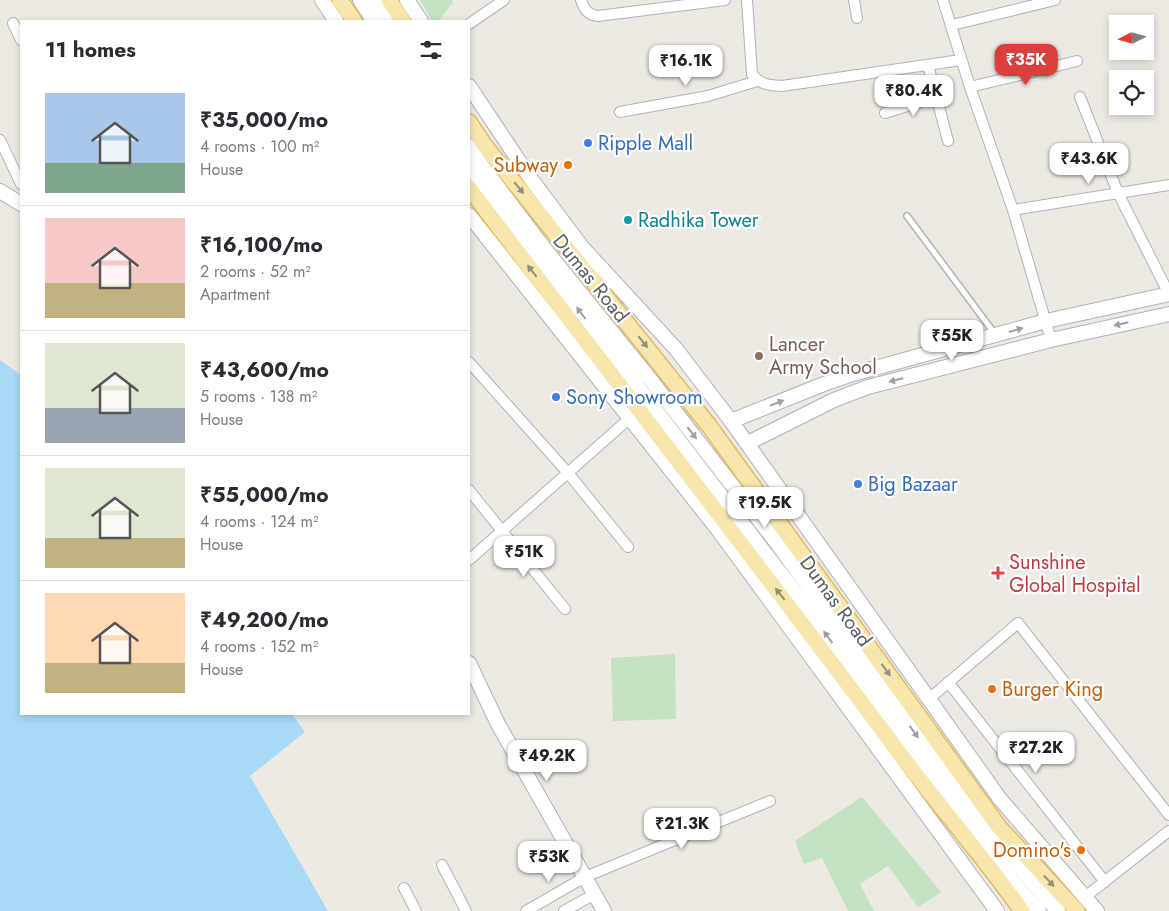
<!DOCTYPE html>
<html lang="en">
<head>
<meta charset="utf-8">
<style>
	body { margin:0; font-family:Jost,sans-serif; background:#f2f2f3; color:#2b2b33; height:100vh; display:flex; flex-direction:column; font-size:19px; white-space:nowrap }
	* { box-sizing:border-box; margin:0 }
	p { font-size:16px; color:#7c7c81 }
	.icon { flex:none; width:28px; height:28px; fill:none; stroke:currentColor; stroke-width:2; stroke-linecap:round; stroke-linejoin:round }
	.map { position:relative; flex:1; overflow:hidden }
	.panel { position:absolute; left:20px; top:20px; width:450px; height:695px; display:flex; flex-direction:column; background:#fff; border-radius:0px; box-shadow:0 2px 8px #0003 }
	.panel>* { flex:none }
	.needle { width:32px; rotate:264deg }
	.tools { position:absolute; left:1109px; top:15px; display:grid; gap:10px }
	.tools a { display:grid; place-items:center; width:45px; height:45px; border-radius:0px; background:#fff; box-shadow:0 2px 8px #0003; font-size:25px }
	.price { position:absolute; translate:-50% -42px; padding:0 11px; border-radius:10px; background:#fff; color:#222; font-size:16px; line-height:32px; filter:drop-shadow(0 1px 2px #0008) }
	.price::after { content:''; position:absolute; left:50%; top:30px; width:15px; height:11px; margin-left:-8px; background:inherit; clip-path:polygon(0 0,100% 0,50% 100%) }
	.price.on { background:#d93f3c; color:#fff }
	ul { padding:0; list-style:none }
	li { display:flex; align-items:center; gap:15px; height:125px; padding:0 25px }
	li+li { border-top:1px solid #e1e1e2 }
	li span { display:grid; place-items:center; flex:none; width:140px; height:100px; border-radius:0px; color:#555 }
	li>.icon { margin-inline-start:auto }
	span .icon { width:60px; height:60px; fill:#fffc; stroke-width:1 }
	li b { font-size:21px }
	h2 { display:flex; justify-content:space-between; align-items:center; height:60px; padding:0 25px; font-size:21px }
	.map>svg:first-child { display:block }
</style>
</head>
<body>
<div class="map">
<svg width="1169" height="911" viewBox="0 0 1169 911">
	<rect width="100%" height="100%" fill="#eceae3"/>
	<!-- green -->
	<path fill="#c3e2c1" d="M420 0H452L453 3 438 21H432Z
		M675 654 676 719 613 721 611 658Z
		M862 797 941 892 918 907 888 866 860 884 874 911H848L822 858 804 864 795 841Z"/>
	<!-- water -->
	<path fill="#a8d9f7" d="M0 360 21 375V714H292L305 732 250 776 328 911H0Z"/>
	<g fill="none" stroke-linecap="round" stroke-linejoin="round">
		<!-- lane casing -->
		<g stroke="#b0b3b7" stroke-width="8">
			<path id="lane" d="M907 216 995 334"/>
		</g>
		<!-- street casing -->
		<g stroke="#b0b3b7" stroke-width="12">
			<path id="street" d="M581 0C584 9 588 15 598 16L725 0
				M747 0 752 74C760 85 769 85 782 86L961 60
				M854 0 857 18
				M943 0 970 87 1013 210 1051 340
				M13 23 21 40
				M469 24 504 0
				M952 25 1055 0
				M928 65 948 141
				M970 87 1077 61
				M1080 97 1118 193 1169 294
				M620 112 708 96 757 81
				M885 113 936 97
				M0 140 21 184
				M1013 210 1169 185
				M469 362 568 473 628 547
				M469 490 565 609
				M469 560 630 418
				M948 682 1105 882
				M929 699 1018 623 1169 815
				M442 865 466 911
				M404 888 416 911
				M1085 897 1169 831
				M526 911 585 877 770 801
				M564 911 595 894"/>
		</g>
		<!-- secondary casing -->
		<g stroke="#afb3b7" stroke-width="16">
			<path id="secondary" d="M322 0 336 21
				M360 0 374 21
				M373 0 387 21
				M407 0 421 21
				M469 86 531 179 582 247 676 349 731 421 1000 799 1097 911
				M469 146 482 166 544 248 650 379 776 542 942 772 1036 887 1058 911
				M469 166 785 579 963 819 1024 895 1039 911
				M0 191 21 204
				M469 215 719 531 997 911
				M731 421 824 384 853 374 1046 321 1169 294
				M748 443 834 400 868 387 1051 340 1169 314
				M469 663 498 724 604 911"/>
		</g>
		<!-- primary casing -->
		<g stroke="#e4b964" stroke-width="18">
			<path id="primary" d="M340 0 354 21
				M389 0 403 21
				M469 122 485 146 710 427 999 827 1077 911
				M469 188C615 380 763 570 907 763 945 813 986 860 1022 911"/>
		</g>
		<!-- lane -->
		<use href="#lane" stroke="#fff" stroke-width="5"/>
		<!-- street -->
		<use href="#street" stroke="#fff" stroke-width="10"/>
		<!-- secondary -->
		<use href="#secondary" stroke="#fff" stroke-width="14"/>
		<!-- primary -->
		<use href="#primary" stroke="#f7e7ad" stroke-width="15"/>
	</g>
	<!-- one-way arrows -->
	<defs><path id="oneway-solid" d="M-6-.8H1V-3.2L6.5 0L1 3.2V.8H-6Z" transform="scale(1.25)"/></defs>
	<g fill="#928f7c">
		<use href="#oneway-solid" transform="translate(519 188) rotate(51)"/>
		<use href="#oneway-solid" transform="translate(532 271) rotate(-128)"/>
		<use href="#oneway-solid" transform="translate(643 342) rotate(51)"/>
		<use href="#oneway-solid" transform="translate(780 594) rotate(-128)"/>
		<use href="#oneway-solid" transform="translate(886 670) rotate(54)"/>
		<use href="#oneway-solid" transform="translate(1049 881) rotate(47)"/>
	</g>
	<g fill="#9d9fa1">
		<use href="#oneway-solid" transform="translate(581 313) rotate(-127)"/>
		<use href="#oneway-solid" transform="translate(1121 324) rotate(167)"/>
		<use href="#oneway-solid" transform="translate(1016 330) rotate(-16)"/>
		<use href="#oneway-solid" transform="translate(896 380) rotate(166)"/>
		<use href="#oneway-solid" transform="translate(777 403) rotate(-21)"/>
		<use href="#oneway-solid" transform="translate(692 433) rotate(52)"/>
		<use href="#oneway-solid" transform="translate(828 637) rotate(-126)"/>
		<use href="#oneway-solid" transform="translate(914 732) rotate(54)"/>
	</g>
	<!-- markers -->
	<g fill="#3f7fe0" stroke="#fff" stroke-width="2">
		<circle cx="588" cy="143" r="5"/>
		<circle cx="556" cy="397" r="5"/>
		<circle cx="858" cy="484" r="5"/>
	</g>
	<g fill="#e8710a" stroke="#fff" stroke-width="2">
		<circle cx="568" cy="165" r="5"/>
		<circle cx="992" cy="689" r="5"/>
		<circle cx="1081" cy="850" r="5"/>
	</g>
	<circle fill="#0f9aa8" stroke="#fff" stroke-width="2" cx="628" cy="220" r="5"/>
	<circle fill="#8d6e63" stroke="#fff" stroke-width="2" cx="759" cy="356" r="5"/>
	<path fill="#e0444e" stroke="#fff" stroke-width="2" d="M995.5 565.5h5v5h5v5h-5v5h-5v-5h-5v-5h5z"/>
	<g text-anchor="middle" stroke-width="4.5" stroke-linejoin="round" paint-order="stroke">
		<!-- shop labels -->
		<g font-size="20" fill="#366cbe" stroke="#fff" text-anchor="start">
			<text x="598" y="150">Ripple Mall</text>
			<text x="566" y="404">Sony Showroom</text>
			<text x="868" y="491">Big Bazaar</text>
		</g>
		<!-- food labels -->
		<g font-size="20" fill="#c56008" stroke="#fff" text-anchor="end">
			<text x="558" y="172">Subway</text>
			<text x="1002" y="696" text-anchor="start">Burger King</text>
			<text x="1071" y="857">Domino's</text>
		</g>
		<!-- culture labels -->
		<g font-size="20" fill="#0d838f" stroke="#fff" text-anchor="start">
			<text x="638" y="227">Radhika Tower</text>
		</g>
		<!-- street labels -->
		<g font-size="20" fill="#5b5f62" stroke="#fff">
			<text transform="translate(591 278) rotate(51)" y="7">Dumas Road</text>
			<text transform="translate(836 601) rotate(54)" y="7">Dumas Road</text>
		</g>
		<!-- education labels -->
		<g font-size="20" fill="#785e54" stroke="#fff" text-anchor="start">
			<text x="769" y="351">Lancer<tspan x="769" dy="23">Army School</tspan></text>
		</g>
		<!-- health labels -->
		<g font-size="20" fill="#be3a42" stroke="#fff" text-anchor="start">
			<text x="1009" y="569">Sunshine<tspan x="1009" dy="23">Global Hospital</tspan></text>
		</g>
	</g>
</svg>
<div class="tools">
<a><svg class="needle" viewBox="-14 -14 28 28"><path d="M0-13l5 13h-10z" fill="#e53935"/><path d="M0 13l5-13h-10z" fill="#7c7c81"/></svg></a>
<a><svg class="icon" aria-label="locate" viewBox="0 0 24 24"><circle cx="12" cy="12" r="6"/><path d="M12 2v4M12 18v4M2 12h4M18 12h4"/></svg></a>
</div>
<b class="price on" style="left:1026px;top:86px">₹35K</b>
<b class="price" style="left:686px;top:87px">₹16.1K</b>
<b class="price" style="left:914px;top:117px">₹80.4K</b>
<b class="price" style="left:1089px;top:185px">₹43.6K</b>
<b class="price" style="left:952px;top:362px">₹55K</b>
<b class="price" style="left:765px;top:529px">₹19.5K</b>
<b class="price" style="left:524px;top:578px">₹51K</b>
<b class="price" style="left:1036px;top:774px">₹27.2K</b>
<b class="price" style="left:547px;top:782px">₹49.2K</b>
<b class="price" style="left:682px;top:850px">₹21.3K</b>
<b class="price" style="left:549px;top:883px">₹53K</b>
<section class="panel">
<h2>11 homes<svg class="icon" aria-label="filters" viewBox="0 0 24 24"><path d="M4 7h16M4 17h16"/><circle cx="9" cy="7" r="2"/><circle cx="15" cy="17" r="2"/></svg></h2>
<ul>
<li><span style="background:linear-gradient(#a9c7e8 70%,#7fa58c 0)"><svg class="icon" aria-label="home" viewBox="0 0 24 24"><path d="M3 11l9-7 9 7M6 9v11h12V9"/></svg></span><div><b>₹35,000/mo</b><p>4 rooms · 100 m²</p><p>House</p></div></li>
<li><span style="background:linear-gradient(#f6c9c9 65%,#c2b280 0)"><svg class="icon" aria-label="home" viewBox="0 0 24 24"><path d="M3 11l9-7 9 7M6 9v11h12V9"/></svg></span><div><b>₹16,100/mo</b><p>2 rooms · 52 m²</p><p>Apartment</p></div></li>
<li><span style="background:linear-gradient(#dfe7d0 65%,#9aa5b1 0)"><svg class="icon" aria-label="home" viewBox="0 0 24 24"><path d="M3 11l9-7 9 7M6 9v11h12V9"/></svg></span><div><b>₹43,600/mo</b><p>5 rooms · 138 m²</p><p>House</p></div></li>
<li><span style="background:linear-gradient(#dfe7d0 70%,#c2b280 0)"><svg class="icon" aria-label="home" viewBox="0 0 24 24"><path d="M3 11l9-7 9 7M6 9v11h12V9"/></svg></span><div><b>₹55,000/mo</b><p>4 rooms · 124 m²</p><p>House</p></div></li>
<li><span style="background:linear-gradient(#ffd9b3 70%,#c2b280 0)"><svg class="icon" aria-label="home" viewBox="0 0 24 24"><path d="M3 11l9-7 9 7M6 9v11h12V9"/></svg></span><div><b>₹49,200/mo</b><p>4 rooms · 152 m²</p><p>House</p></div></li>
</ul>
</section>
</div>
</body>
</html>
